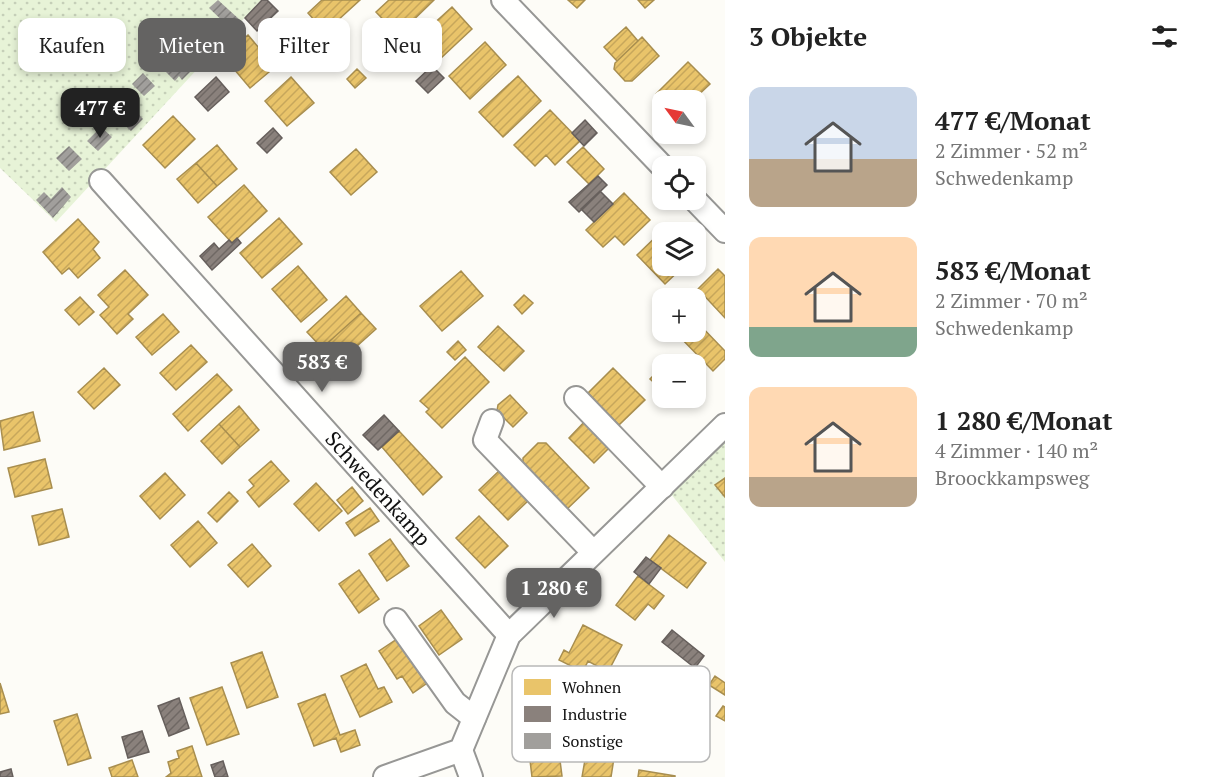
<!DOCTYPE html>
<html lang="de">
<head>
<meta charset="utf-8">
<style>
	body { margin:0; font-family:"PT Serif",serif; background:#f6f6f6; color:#222; height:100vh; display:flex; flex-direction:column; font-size:22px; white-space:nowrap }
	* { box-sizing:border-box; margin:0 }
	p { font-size:20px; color:#767676 }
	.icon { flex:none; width:33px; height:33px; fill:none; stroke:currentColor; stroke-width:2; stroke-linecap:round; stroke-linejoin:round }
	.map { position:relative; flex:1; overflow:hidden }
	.side { display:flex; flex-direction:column; background:#fff; width:480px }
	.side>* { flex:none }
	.guide { position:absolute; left:18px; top:18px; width:570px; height:54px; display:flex; gap:12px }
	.needle { width:39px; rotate:303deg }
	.buttons { position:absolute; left:652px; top:90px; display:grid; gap:12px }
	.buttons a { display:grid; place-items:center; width:54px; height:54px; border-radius:12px; background:#fff; box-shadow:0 3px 9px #0003; font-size:30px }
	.price { position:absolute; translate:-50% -51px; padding:0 14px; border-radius:12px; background:#646362; color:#fff; font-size:20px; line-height:39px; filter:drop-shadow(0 2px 3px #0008) }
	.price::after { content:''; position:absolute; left:50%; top:36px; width:18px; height:14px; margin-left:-9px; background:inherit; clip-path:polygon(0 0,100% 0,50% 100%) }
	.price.selected { background:#222; color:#fff }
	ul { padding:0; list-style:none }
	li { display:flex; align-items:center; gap:18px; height:150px; padding:0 24px }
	li span { display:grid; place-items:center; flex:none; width:168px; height:120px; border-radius:12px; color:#555 }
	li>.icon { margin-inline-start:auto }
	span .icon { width:72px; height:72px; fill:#fffc; stroke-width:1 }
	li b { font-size:26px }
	h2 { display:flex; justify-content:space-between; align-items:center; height:72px; padding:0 24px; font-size:26px }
	.tag { padding:0 21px; border-radius:12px; background:#fff; box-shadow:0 3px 9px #0003; font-size:21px; line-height:54px }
	.tag.selected { background:#646362; color:#fff }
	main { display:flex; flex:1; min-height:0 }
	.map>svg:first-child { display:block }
</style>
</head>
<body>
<main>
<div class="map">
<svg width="725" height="777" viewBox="0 0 725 777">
	<defs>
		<pattern id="garden-dots" width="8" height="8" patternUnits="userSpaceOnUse" patternTransform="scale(1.5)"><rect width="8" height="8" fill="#e7f3d7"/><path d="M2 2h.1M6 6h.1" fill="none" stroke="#c5cfb8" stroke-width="1.8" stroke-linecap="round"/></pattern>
		<pattern id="homes-hatch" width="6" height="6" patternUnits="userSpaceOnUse" patternTransform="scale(1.5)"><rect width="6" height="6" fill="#e9c46a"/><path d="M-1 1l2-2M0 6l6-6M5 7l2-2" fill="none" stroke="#c7a75b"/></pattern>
		<pattern id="industry-hatch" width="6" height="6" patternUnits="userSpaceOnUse" patternTransform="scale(1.5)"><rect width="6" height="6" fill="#8a817c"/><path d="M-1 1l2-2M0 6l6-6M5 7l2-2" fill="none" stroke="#6f6864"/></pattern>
		<pattern id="building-hatch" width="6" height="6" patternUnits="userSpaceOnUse" patternTransform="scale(1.5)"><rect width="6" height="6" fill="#a19f9c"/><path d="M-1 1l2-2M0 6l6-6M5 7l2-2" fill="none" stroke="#82807e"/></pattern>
	</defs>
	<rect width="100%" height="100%" fill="#fdfcf7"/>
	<!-- garden -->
	<path fill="url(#garden-dots)" d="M0 0H261L56 222 0 168Z
		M725 442V562L671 494Z"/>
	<!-- homes -->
	<path fill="url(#homes-hatch)" stroke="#a88e4f" stroke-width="1.5" d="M322 0H360L325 32 308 13Z
		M389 0H434L398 35 376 12Z
		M568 0H585L577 8Z
		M638 0H654L645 8Z
		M452 7 472 29 440 59 419 37Z
		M626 27 638 41 617 61 604 47Z
		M328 32 336 40 324 51 317 44Z
		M248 35 275 67 250 88 223 56Z
		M642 37 659 56 632 81H625L614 69 615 63Z
		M485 42 506 65 470 99 449 76Z
		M688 62 710 84 693 100 663 101 656 94Z
		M357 69 366 78 355 88 347 79Z
		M518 76 541 101 503 137 479 112Z
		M291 77 314 103 287 126 265 101Z
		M550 110 580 141 555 165 546 155 535 166 514 145Z
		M173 116 195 139 165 168 143 145Z
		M217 145 237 169 217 186 196 163Z
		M583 147 604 169 589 184 567 162Z
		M356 149 377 172 351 195 330 172Z
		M196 163 217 186 198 203 177 179Z
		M244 185 267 211 232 243 208 217Z
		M624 193 650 220 624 245 615 236 603 247 586 230Z
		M279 218 302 244 262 278 240 253Z
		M78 219 99 242 93 249 100 258 78 278 69 268 62 274 43 252Z
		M665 228 669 232H663V266H684L665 284 637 255Z
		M298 266 327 300 301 322 272 289Z
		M718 269 725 276V318L698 289Z
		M125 270 148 295 128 314 133 319 117 334 100 315 109 307 98 295Z
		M461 271 483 296 442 331 420 306Z
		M524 295 533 303 522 314 514 305Z
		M346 296 361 313 322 348 307 332Z
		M80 297 94 312 79 325 65 310Z
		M361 313 376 329 337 364 322 348Z
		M163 314 179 332 152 355 136 337Z
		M696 321 725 351V359L713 371 675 332H696Z
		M498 326 524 351 504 371 478 347Z
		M458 341 466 350 455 360 447 352Z
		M191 345 207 362 176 390 160 373Z
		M673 356 682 364H664Z
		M465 357 489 382 442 428 426 412 429 409 420 401Z
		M663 366V391L650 379Z
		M104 368 120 385 94 409 78 392Z
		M613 368 645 400 619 425 588 393Z
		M217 374 232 390 188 431 173 414Z
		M510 395 527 413 513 427 497 411 498 405Z
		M669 398H688L679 407Z
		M239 406 259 430 240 447 219 424Z
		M33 412 40 441 4 450 0 421Z
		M587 419 613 444 594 463 569 438Z
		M219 424 240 447 222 464 201 441Z
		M399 431 442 477 423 495 382 447Z
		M538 443H546L589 488 566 510 523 466V458Z
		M45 459 52 488 15 497 8 468Z
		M271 461 289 481 259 507 247 492 254 486 249 480Z
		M501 469 530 499 508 520 479 490Z
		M165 473 185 495 160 519 140 496Z
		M725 478V497L715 485Z
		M316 483 342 511 319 531 294 504Z
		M352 487 363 501 348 514 337 500Z
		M229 492 238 501 217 522 208 513Z
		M370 508 379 521 355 536 346 523Z
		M62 509 69 537 39 545 32 516Z
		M479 516 508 546 485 568 456 538Z
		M198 521 217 543 190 567 171 545Z
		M669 535 706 563 687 588 650 560Z
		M390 539 409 566 387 581 369 554Z
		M252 544 271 566 248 587 228 565Z
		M359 570 379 599 359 613 339 584Z
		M638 576 664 596 654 609 648 604 635 620 616 605Z
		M441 610 462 639 439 655 419 626Z
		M583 625 622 645 608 672 588 661 583 672 559 660 564 650 569 653Z
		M403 635 433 679 413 693 402 676 397 679 379 651Z
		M262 652 278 697 247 708 231 663Z
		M366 664 378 689 384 687 392 702 360 717 341 676Z
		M715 676 725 683V695L709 685Z
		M0 683 9 712 0 714Z
		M222 687 239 734 207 745 190 698Z
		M325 694 340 735 355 730 360 745 341 752 336 738 314 746 298 704Z
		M723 706 725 707V721L716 716Z
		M77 714 91 758 68 765 54 721Z
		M558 745 562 776 532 777 529 752 539 751V748Z
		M192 746 202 777H166L171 773 168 762 179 758 177 751Z
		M586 754 614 758 611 777H582Z
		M132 760 138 777H112L109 768Z
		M639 770 675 776V777H638Z"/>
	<!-- industry -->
	<path fill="url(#industry-hatch)" stroke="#665f5c" stroke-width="1.5" d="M262 0H267L278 11 257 31 245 18Z
		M432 66 444 78 428 93 416 81Z
		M216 77 229 92 208 111 195 97Z
		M585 120 597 133 584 146 572 133Z
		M273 128 282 138 267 153 257 143Z
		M598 176 607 185 579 212 569 202Z
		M600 191 613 204 594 222 581 209Z
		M237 238 241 243 212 270 200 256 214 243 219 249 229 240 232 243Z
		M384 415 399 431 378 450 363 435Z
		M646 557 661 568 649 584 634 572Z
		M672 630 704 656 695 668 662 642Z
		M179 698 189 728 169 736 158 706Z
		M142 731 149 752 128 758 122 737Z
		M223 761 228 777H215L211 765Z
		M11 769 13 777H0V772Z"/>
	<!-- building -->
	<path fill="url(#building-hatch)" d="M218 0 240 20 231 29 209 8Z
		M201 27 214 39 200 54 186 42Z
		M173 50 194 68 182 80 179 76 175 81 166 72 170 67 163 59Z
		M143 73 155 86 144 96 132 84Z
		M128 103 143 119 131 131 115 116Z
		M101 127 112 137 98 151 87 141Z
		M69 146 82 159 69 171 56 158Z
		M62 187 71 197 53 218 36 200 44 192 51 199Z"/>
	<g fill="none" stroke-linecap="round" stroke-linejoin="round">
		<!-- minor casing -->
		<g stroke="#979795" stroke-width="26">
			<g id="minor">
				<path d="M503 0 663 167"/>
				<path id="s1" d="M101 181 509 635"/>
				<path d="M695 200 725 231"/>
				<path d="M576 398 662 487"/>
				<path d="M492 421 485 440 593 552"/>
				<path d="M396 620 455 703 474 718"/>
				<path d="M461 750 471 777"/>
				<path d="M385 777 461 750 509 635 725 425"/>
			</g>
		</g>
		<!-- minor -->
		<use href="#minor" stroke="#fffffe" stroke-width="22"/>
	</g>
	<g text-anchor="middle" stroke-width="6" stroke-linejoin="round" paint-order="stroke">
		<!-- street labels -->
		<g font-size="21" fill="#111" stroke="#fff">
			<text dy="7" stroke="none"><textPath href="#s1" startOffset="414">Schwedenkamp</textPath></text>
		</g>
	</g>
	<!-- legend -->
	<rect x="512" y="666" width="198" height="96" rx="9" fill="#fff" stroke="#b8b8b8" stroke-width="1.5"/>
	<rect x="524" y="679" width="27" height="16" fill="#e9c46a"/>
	<rect x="524" y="706" width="27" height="16" fill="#8a817c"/>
	<rect x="524" y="733" width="27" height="16" fill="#a19f9c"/>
	<g font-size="16" fill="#111">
		<text x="562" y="693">Wohnen</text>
		<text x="562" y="720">Industrie</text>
		<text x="562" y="747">Sonstige</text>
	</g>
</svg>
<div class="buttons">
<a><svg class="needle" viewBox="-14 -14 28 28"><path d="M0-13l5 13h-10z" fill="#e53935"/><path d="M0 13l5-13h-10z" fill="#767676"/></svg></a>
<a><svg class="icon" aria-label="locate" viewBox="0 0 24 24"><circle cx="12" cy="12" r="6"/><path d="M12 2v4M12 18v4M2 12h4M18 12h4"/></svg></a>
<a><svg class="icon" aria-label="layers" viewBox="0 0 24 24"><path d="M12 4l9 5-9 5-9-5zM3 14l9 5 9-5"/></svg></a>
<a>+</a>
<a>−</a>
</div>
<b class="price selected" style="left:100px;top:139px">477 €</b>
<b class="price" style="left:322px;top:393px">583 €</b>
<b class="price" style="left:554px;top:619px">1 280 €</b>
<div class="guide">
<a class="tag">Kaufen</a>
<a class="tag selected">Mieten</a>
<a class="tag">Filter</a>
<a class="tag">Neu</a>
</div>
</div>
<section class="side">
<h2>3 Objekte<svg class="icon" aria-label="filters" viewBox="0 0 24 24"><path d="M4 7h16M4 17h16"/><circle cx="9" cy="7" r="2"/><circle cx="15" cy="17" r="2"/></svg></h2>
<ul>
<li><span style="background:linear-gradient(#c9d6e8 60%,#b9a48a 0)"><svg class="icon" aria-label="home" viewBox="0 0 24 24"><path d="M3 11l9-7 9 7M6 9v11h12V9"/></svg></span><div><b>477 €/Monat</b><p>2 Zimmer · 52 m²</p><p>Schwedenkamp</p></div></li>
<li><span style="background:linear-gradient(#ffd9b3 75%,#7fa58c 0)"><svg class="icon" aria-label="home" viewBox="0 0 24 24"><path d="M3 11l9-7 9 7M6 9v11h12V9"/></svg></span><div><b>583 €/Monat</b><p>2 Zimmer · 70 m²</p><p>Schwedenkamp</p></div></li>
<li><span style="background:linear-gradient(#ffd9b3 75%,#b9a48a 0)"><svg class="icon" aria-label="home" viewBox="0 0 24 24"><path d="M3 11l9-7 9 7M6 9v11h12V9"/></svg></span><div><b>1 280 €/Monat</b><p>4 Zimmer · 140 m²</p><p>Broockkampsweg</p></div></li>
</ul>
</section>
</main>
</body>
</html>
